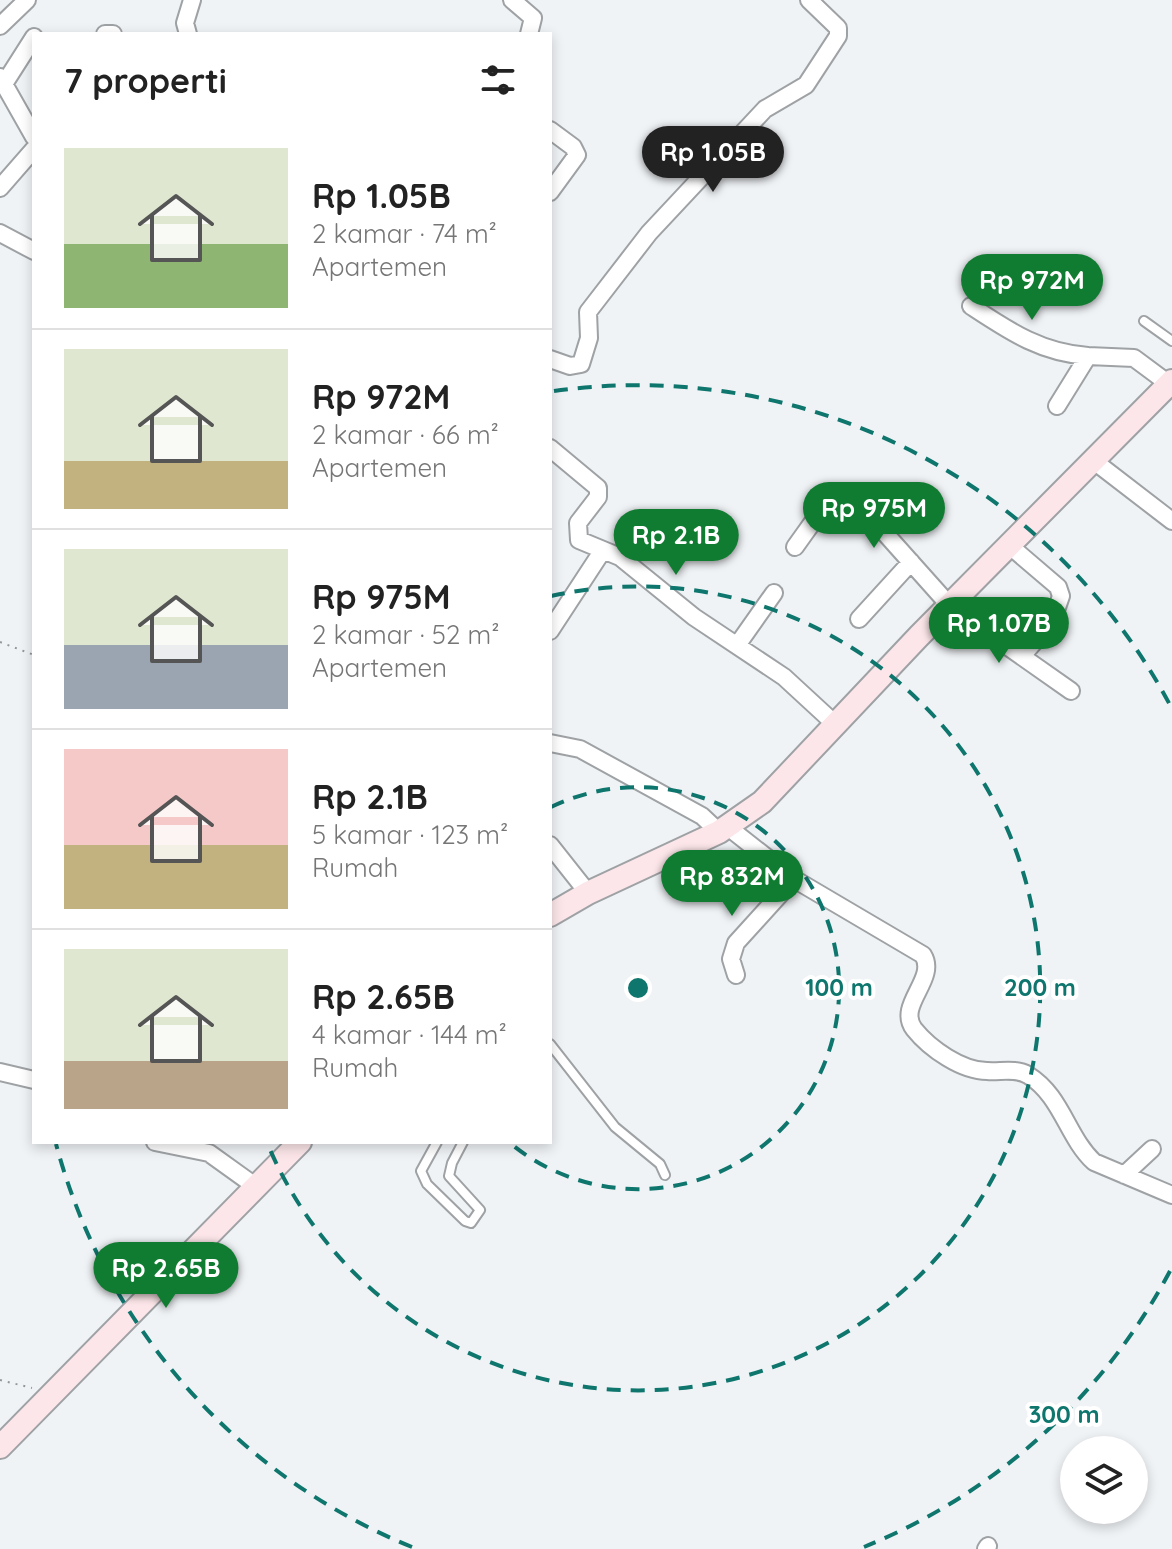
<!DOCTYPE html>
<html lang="id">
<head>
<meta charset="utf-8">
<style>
	body { margin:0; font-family:Quicksand,sans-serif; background:#f2f2f2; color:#222; height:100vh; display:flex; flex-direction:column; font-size:30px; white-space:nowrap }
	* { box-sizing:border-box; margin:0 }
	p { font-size:26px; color:#767676 }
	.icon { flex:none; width:44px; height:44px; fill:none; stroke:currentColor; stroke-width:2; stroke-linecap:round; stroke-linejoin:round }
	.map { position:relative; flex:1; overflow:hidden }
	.sheet { position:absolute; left:32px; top:32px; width:520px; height:1112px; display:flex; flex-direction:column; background:#fff; border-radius:0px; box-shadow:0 4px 12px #0003 }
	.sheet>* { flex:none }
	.buttons { position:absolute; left:1060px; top:1436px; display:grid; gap:16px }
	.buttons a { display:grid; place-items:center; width:88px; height:88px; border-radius:50%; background:#fff; box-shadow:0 4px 12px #0003; font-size:40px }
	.price { position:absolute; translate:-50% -68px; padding:0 18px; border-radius:28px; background:#107c31; color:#fff; font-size:26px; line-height:52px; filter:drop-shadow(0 2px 4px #0008) }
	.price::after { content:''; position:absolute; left:50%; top:48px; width:24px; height:18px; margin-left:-12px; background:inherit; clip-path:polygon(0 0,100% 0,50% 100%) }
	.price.active { background:#222; color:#fff }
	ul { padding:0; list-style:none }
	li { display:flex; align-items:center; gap:24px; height:200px; padding:0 32px }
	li+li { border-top:2px solid #e0e0e0 }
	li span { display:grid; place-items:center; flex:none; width:224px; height:160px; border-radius:0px; color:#555 }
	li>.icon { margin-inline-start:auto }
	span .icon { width:96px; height:96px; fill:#fffc; stroke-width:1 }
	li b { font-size:34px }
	h2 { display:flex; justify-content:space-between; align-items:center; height:96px; padding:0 32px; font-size:34px }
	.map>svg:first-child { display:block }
</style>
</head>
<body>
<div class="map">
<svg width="1172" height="1549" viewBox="0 0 1172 1549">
	<rect width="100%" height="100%" fill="#f0f3f6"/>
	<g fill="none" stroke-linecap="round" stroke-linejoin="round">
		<!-- lane casing -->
		<g stroke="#9fa2a5" stroke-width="12">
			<path id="lane" d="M1144 321 1172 341
				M550 1044 615 1127 660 1164 665 1175
				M437 1142 421 1171 427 1184 465 1221 471 1223 480 1210 449 1176 452 1163 463 1142"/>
		</g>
		<!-- street casing -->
		<g stroke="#9fa2a5" stroke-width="20">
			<path id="street" d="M512 0 533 18 529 34
				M0 26 27 0
				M105 34H113
				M188 34 185 23 192 0
				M0 77 34 137
				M4 84 34 37
				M550 130 573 147 577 155 550 192
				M0 188 34 149
				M0 233 34 251
				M971 306C1009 331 1041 353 1088 356
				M550 359 570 366 581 364 589 338 588 312 649 233 765 109 806 85 838 36V28L809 0
				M1057 406 1088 356 1134 358 1169 384
				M550 448 598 488V497L578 523 579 540 620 557 694 617 784 677 835 724
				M1094 461 1172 521
				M1010 546 1058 587 1061 596 1052 622 1022 656
				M795 547 830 498 841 499 875 522 950 606 1071 691
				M859 619 911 562
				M550 631 603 550
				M738 644 774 593
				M550 743 580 749 702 816 719 832
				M728 827 794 879 923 955C938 979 896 1005 914 1029 930 1049 962 1071 987 1071 1001 1072 1016 1068 1028 1075 1062 1096 1067 1137 1094 1162L1172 1195
				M550 845 588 893
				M736 975 731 959 736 943 794 879
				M0 1072 34 1080
				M155 1142 209 1153 255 1186
				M1124 1175 1152 1149
				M986 1549 988 1546"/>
		</g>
		<!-- secondary casing -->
		<g stroke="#9fa2a5" stroke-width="26">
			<path id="secondary" d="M550 915 588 893 719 832 762 802 919 636 1172 381
				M0 1447 300 1142"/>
		</g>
		<!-- path -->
		<path stroke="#949698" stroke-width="2" stroke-dasharray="2 6" stroke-linecap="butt" d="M0 642 34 655
			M0 1380 32 1388"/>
		<!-- lane -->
		<use href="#lane" stroke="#fff" stroke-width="8"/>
		<!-- street -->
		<use href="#street" stroke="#fff" stroke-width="16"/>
		<!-- secondary -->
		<use href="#secondary" stroke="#fce6e9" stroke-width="22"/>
	</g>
	<!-- distance rings -->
	<g fill="none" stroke="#0f766e" stroke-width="4" stroke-dasharray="14 10">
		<path d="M551 807A201 201 0 1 1 510 1143"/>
		<path d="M551 596A402 402 0 1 1 268 1145"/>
		<path d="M1170 1271A603 603 0 0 1 864 1547M412 1547A603 603 0 0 1 56 1144M554 391A603 603 0 0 1 1170 705"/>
	</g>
	<circle cx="638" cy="988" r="12" fill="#0f766e" stroke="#fff" stroke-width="4"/>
	<g font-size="24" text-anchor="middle" font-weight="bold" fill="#0f766e" stroke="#fff" stroke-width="8" stroke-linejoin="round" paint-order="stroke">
		<text x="839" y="996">100 m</text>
		<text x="1040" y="996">200 m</text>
		<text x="1064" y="1423">300 m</text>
	</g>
</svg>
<div class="buttons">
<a><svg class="icon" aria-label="layers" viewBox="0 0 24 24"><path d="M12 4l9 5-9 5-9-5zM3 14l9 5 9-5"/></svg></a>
</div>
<b class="price active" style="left:713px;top:194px">Rp 1.05B</b>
<b class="price" style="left:1032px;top:322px">Rp 972M</b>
<b class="price" style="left:874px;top:550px">Rp 975M</b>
<b class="price" style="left:676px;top:577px">Rp 2.1B</b>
<b class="price" style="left:999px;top:665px">Rp 1.07B</b>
<b class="price" style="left:732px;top:918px">Rp 832M</b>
<b class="price" style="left:166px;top:1310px">Rp 2.65B</b>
<section class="sheet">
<h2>7 properti<svg class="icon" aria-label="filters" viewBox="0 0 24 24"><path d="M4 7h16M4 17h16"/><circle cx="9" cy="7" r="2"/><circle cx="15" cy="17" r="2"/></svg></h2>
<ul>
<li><span style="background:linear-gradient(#dfe7d0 60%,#8fb573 0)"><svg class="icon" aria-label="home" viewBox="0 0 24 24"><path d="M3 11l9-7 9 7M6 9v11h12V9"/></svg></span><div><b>Rp 1.05B</b><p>2 kamar · 74 m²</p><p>Apartemen</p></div></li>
<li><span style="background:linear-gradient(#dfe7d0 70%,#c2b280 0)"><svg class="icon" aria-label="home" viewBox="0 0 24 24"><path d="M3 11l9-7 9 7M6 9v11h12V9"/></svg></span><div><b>Rp 972M</b><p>2 kamar · 66 m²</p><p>Apartemen</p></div></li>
<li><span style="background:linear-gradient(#dfe7d0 60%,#9aa5b1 0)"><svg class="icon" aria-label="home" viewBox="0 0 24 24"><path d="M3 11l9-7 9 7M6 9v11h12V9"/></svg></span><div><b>Rp 975M</b><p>2 kamar · 52 m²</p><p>Apartemen</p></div></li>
<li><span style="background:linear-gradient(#f6c9c9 60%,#c2b280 0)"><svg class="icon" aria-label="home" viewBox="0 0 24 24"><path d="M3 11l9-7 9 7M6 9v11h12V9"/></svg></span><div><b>Rp 2.1B</b><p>5 kamar · 123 m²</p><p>Rumah</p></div></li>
<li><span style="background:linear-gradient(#dfe7d0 70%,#b9a48a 0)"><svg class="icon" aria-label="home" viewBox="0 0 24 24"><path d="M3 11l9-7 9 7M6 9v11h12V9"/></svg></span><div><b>Rp 2.65B</b><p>4 kamar · 144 m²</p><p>Rumah</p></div></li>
</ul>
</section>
</div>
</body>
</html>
